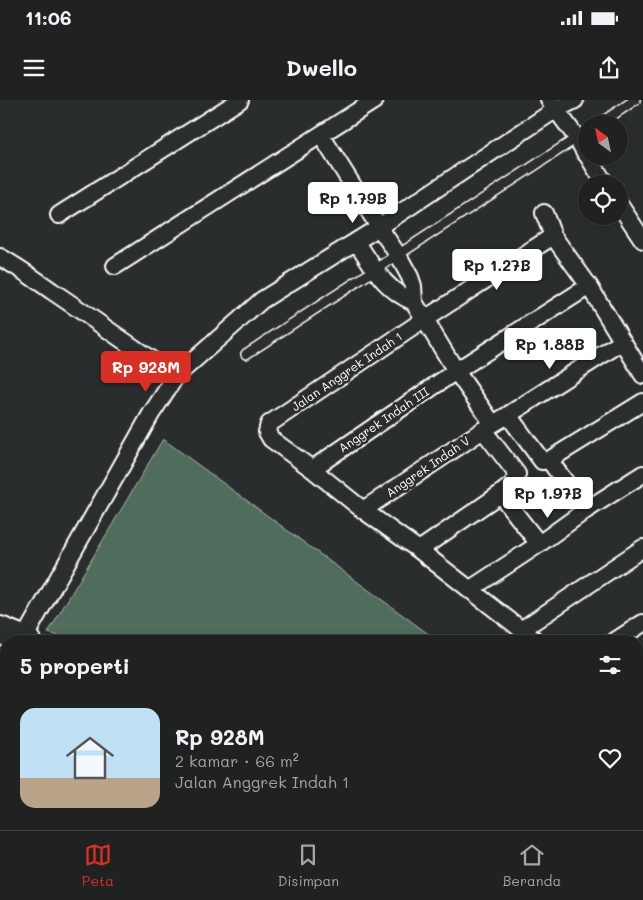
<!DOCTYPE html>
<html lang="id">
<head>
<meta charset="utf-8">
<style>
	body { margin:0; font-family:Mali,sans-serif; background:#2d2f2f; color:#f1f3f6; height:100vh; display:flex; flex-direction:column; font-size:19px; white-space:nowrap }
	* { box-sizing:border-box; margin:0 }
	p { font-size:16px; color:#a2a4a5 }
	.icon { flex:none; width:28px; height:28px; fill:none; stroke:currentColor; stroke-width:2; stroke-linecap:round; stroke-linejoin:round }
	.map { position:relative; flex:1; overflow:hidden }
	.drawer { position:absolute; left:0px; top:535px; width:644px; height:195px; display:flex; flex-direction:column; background:#202222; border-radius:20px 20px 0 0; box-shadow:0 2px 8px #0003,0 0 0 1px #3d3f40 }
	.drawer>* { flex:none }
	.needle { width:32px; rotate:327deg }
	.fabs { position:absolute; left:578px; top:15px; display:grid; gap:10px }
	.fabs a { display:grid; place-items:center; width:50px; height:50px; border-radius:50%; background:#202222; box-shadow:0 2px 8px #0003,0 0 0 1px #3d3f40; font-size:25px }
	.price { position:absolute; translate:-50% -42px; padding:0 11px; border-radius:5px; background:#fff; color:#222; font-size:16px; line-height:32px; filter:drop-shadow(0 1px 2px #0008) }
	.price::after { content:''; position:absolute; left:50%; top:30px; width:15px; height:11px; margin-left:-8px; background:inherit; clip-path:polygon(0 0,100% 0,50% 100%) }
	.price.active { background:#d93025; color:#fff }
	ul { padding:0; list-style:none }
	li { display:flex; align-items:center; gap:15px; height:125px; padding:0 20px }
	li+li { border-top:1px solid #3d3f40 }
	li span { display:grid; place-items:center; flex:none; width:140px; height:100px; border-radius:15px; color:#555 }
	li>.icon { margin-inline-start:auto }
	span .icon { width:60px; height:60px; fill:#fffc; stroke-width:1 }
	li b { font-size:21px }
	h2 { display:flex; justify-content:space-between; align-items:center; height:60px; padding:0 20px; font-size:21px }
	.status { display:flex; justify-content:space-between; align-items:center; height:35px; padding:0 25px; background:#202222; direction:ltr }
	.status svg { height:14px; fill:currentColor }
	header { display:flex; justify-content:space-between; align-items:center; height:65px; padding:0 20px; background:#202222; font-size:22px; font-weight:700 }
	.tabs { display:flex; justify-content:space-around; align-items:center; height:70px; border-top:1px solid #3d3f40; background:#202222; font-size:14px; color:#a2a4a5 }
	.tabs a { display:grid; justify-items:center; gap:2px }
	.tabs .active { color:#d93025 }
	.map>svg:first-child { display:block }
</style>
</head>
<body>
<div class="status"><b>11:06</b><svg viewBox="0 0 49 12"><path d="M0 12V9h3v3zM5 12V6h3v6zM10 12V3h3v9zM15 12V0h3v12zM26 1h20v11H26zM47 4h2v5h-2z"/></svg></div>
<header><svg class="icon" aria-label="menu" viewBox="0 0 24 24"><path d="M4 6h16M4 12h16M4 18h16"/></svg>Dwello<svg class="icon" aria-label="share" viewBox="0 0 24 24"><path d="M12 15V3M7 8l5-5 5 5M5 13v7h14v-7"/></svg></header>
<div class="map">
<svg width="643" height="730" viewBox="0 0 643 730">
	<rect width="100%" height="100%" fill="#2a2d2e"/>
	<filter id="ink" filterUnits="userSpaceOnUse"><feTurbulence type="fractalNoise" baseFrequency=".02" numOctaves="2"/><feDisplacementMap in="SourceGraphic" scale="10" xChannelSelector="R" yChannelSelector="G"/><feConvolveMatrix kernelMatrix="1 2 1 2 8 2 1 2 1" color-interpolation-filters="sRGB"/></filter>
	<g filter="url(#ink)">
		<!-- green -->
		<path fill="#506c5c" stroke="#a8b6ae" d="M163 339 438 541H79L48 533Z"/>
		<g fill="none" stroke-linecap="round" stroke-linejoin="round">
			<!-- lane casing -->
			<g stroke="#fff" stroke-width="12">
				<path id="lane" d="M599 24 635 0
					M246 254 586 32"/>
			</g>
			<!-- street casing -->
			<g stroke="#fff" stroke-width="20">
				<path id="street" d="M549 0 577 38 586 54
					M321 35 379 127 398 155 410 177 413 186 414 202 456 271 493 324
					M588 56 605 84
					M619 104 643 140
					M544 113 553 136 589 186 643 275
					M59 115 240 0
					M356 141C373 166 384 190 414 202
					M0 157C18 167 35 179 52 191 94 219 134 249 176 276
					M115 166 375 0
					M508 315 542 361 549 360 586 410
					M483 330 517 374 513 384 500 394 539 444
					M549 360 643 302
					M312 369 456 271 589 186
					M363 410 483 330 508 315 622 242
					M419 450 500 394
					M469 490 539 444 586 410 643 374
					M521 530 643 448
					M23 540 151 314 176 276 262 200 379 127 555 10 575 0
					M536 541 419 450 363 410 312 369 271 339 267 332 269 324 425 219 553 136
					M615 541 643 523
					M638 602 643 598
					M638 620 643 625"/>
			</g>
			<!-- primary casing -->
			<g stroke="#fff" stroke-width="30">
				<path id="primary" d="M0 530 27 541
					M563 724 568 730"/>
			</g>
			<!-- lane -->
			<use href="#lane" stroke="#2a2d2e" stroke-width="9"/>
			<!-- street -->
			<use href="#street" stroke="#2a2d2e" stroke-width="16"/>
			<!-- primary -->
			<use href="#primary" stroke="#2a2d2e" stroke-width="26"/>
		</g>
	</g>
	<g text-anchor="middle" stroke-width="5" stroke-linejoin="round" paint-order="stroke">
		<!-- street labels -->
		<g font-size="12" fill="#fff" stroke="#2a2d2e">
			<text transform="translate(347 272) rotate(-34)" y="4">Jalan Anggrek Indah 1</text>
			<text transform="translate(384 320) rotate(-34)" y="4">Anggrek Indah III</text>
			<text transform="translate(428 367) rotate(-34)" y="4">Anggrek Indah V</text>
		</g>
	</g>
</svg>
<div class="fabs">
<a><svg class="needle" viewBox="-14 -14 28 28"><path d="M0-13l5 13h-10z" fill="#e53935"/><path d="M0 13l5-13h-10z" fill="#a2a4a5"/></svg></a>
<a><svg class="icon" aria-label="locate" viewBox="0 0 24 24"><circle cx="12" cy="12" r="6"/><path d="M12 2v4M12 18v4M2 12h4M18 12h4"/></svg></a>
</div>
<b class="price" style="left:353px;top:124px">Rp 1.79B</b>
<b class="price" style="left:497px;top:191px">Rp 1.27B</b>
<b class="price" style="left:550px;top:270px">Rp 1.88B</b>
<b class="price active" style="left:146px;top:293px">Rp 928M</b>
<b class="price" style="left:548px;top:419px">Rp 1.97B</b>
<section class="drawer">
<h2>5 properti<svg class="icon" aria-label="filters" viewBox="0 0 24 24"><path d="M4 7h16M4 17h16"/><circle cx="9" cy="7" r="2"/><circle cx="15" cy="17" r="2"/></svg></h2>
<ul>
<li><span style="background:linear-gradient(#bfe0f5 70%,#b9a48a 0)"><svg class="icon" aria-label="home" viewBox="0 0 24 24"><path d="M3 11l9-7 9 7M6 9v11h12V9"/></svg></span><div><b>Rp 928M</b><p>2 kamar · 66 m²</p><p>Jalan Anggrek Indah 1</p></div><svg class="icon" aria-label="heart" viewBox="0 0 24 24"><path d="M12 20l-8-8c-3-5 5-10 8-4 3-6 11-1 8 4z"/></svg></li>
</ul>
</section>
</div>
<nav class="tabs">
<a class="active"><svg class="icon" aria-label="map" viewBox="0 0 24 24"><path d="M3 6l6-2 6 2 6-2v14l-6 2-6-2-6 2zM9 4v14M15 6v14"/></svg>Peta</a>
<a><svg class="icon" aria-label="saved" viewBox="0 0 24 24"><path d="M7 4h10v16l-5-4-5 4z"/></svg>Disimpan</a>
<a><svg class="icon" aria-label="home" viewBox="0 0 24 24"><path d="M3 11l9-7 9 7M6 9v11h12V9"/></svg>Beranda</a>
</nav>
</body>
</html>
